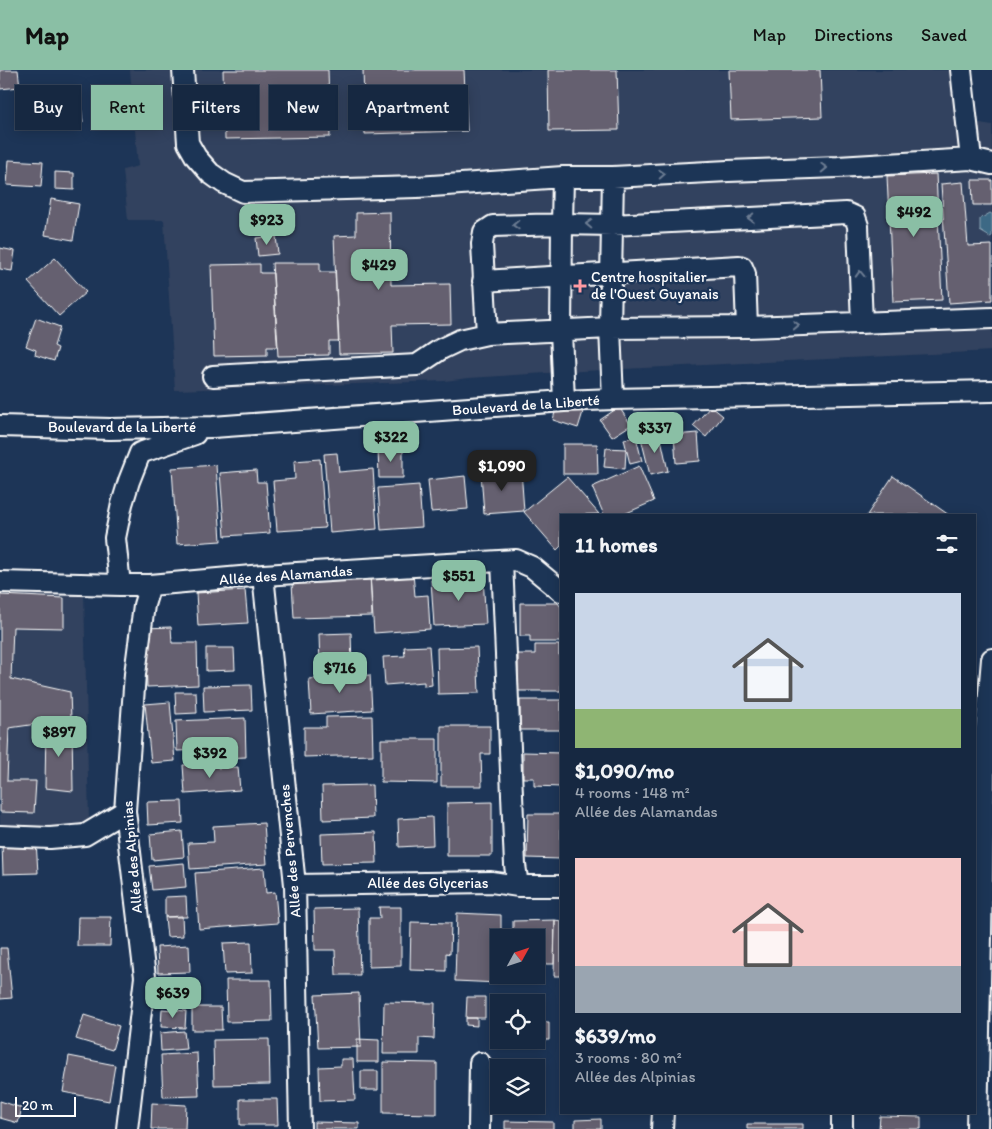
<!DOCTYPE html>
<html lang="en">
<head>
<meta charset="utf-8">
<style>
	body { margin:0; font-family:Itim,sans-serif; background:#23344c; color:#f1f3f6; height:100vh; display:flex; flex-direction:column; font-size:19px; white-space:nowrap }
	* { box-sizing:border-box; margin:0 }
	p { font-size:16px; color:#9ea6b1 }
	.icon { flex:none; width:28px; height:28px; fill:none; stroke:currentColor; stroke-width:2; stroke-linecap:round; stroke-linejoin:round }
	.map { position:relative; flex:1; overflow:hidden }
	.sheet { position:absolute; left:560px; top:444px; width:416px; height:600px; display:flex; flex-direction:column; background:#162841; border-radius:0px; box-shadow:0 2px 12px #0003,0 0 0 1px #35445a }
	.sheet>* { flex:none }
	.banner { position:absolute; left:15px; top:15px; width:470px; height:45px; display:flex; gap:10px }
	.needle { width:32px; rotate:50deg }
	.tools { position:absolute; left:490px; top:859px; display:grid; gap:10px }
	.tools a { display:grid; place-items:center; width:55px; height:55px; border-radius:0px; background:#162841; box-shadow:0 2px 12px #0003,0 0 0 1px #35445a; font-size:25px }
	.scale { position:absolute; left:15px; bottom:12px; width:61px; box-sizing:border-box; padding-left:5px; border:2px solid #fff; border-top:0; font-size:14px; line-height:18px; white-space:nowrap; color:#fff; -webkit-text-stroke:4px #1d3557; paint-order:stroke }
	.price { position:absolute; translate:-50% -42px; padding:0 11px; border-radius:10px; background:#8abfa5; color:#111; font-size:16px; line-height:32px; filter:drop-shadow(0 1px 2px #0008) }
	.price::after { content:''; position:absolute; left:50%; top:30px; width:15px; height:11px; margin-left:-8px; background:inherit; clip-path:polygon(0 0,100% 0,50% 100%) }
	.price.active { background:#222; color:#fff }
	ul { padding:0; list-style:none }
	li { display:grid; align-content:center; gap:10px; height:265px; padding:0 15px }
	li span { display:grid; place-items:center; height:155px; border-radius:0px; color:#555 }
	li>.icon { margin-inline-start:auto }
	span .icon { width:90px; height:90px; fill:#fffc; stroke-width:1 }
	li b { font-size:21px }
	h2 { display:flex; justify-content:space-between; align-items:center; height:60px; padding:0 15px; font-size:21px }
	.pill { padding:0 18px; border-radius:0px; background:#162841; box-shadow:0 2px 12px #0003,0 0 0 1px #35445a; font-size:18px; line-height:45px }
	.pill.active { background:#8abfa5; color:#111 }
	header { display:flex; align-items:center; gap:30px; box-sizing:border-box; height:70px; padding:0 25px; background:#8abfa5; color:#111 }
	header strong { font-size:24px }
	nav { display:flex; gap:28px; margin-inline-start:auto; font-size:18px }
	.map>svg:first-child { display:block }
</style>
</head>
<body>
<header>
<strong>Map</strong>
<nav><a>Map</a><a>Directions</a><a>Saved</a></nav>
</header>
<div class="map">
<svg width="992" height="1059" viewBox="0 0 992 1059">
	<rect width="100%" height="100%" fill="#1d3557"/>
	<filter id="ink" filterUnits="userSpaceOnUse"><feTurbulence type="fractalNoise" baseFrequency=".02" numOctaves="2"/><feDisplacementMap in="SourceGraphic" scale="10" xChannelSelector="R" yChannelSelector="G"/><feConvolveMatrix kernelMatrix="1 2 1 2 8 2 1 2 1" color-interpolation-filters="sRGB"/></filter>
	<g filter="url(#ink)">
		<!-- built -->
		<path fill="#33425e" d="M130 0H972L974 52 992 55V281L562 302 469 308 444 311 175 320 164 150H128L123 100 138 96Z
			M84 522 89 755 0 761V524H68Z"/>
		<!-- water -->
		<path fill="#3e6985" stroke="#8ba5b6" d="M990 143 992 144V166L990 167 980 161V149Z"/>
		<!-- building -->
		<path fill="#656170" stroke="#fff" d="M0 0H18L20 17 0 19Z
			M223 0H328L330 67 225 69Z
			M363 0H464L467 61 365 64Z
			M548 0H617L619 60 549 61Z
			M729 0H820L822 47 731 50Z
			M81 35 83 52 63 54 62 36Z
			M9 90 43 92 41 117 7 115Z
			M55 102 74 103V120L55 119Z
			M936 104 942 230 893 232 887 106Z
			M972 110H992V135H973Z
			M963 112 968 176 992 175V230L949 233 941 114Z
			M51 129 79 134 73 170 45 165Z
			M390 142 391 215 450 214 451 254 392 255 393 283 339 284 334 166 356 165V143Z
			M276 166 278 184 258 186 256 168Z
			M0 178 15 181 12 201 0 199Z
			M55 188 86 222 59 246 28 212Z
			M272 193H320V202H335L339 271H329V285L278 286Z
			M260 194V203H273L278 277H267V285L214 286 211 195Z
			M36 248 60 257 54 276 58 278 54 291 35 285 36 280 26 276Z
			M557 334 583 342 578 358 553 350Z
			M711 336 723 346 706 367 693 356Z
			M619 337 631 355 612 367 600 350Z
			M698 363 700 391 676 393 674 365Z
			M660 364 668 401 650 405 641 368Z
			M636 367 642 391 630 394 624 369Z
			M563 374H597L598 404H563Z
			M606 378 626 379 625 399 604 397Z
			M378 379H403V408H379Z
			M337 383 339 402 373 399 377 459 330 463 324 384Z
			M320 389 325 458 277 461 273 411 295 409 294 391Z
			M216 395 221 471 177 474 172 398Z
			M639 396 654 431 622 445H604L592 417Z
			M256 400 257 412H266L270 463 225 466 220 403Z
			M521 400 524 441 484 444 481 403Z
			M465 406 468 439 431 442 428 410Z
			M893 406 949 445H867Z
			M567 407 599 444 561 445V476L557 480 524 442Z
			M419 415 422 457 381 460 378 418Z
			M370 501 372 546 294 548 292 513 350 511V502Z
			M413 503 415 526 428 525 430 559 374 563 370 506Z
			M483 507 486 554 434 556 431 510Z
			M245 520 248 553 198 556 196 523Z
			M0 525 64 528V558L13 557 11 609 70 622 71 649 9 658 7 711H36L34 743 0 742Z
			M520 533H558L561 537V572H530V566H520Z
			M171 557 172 573H197L198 615 147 617 145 558Z
			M351 563 352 596 320 597 319 564Z
			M535 575H559V585L561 586V621H518V584H535Z
			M429 576 432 615 424 616V612L385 615 383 587 405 586 404 577Z
			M477 577 479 623 438 624 437 578Z
			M206 578H234L235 600 206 601Z
			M370 605 372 640 311 644 309 609Z
			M251 615 252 640 204 642 203 616Z
			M175 622H196L197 643 176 644Z
			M520 630H561V660H520Z
			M170 632 175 691 151 693 145 634Z
			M372 646 373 685 304 687V657H326V647Z
			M245 648 246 687 205 689V680L177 681 176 651Z
			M46 654 72 656 73 721 45 718Z
			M441 656H490V684H481L482 716H441Z
			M381 669H437V713L381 712Z
			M523 682 561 683V717L534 716V708H523Z
			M218 693V698L238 697 240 720 185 724 183 695Z
			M372 715 373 748 323 750 322 716Z
			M182 731 183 753 148 755 147 732Z
			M492 732V786H447V733Z
			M528 744H561V789L527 788Z
			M432 747 433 775 399 777 398 749Z
			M264 753 267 794 190 799 188 773 214 772 213 756Z
			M182 761 184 787 152 790 150 764Z
			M376 762 377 793 322 794 321 764Z
			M36 771 38 803 3 804 2 773Z
			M184 793 186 817 152 820 149 796Z
			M264 798 266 823 275 822 278 853 199 859 195 803Z
			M186 826 187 847H165V827Z
			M379 837H401V896L369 897V848H380Z
			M358 838 360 905H336L335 880H315L314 839Z
			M457 843 501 845V868H499V913L455 911Z
			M182 846 183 866 167 867 165 847Z
			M78 847H111L110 876H77Z
			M555 850 554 894H536V868H513V851Z
			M555 850 561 851V906H554Z
			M411 852 451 853 450 884 446 883V901L410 900Z
			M251 872 252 903 225 904 223 873Z
			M189 875 190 902 158 903 157 877Z
			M0 878H7L12 928 0 929Z
			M157 908 188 909V936L156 935Z
			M226 910H271L272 951 227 952Z
			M359 923 361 977 318 978 315 925Z
			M467 927H485V948H466Z
			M384 932 435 933 434 969 419 968V984H383Z
			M192 937H221L222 960H192Z
			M162 939 186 941 185 958 161 957Z
			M84 945 119 956 112 980 76 969Z
			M466 948H477V956L466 955Z
			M536 952H549V970H528H536Z
			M184 961 186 979 161 981 160 963Z
			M269 969 270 1014 214 1015 213 970Z
			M357 969 379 970V992H357Z
			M197 983 199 1026 163 1027 161 985Z
			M69 986 115 995 109 1031 63 1022Z
			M341 989H353L355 1030 320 1031 319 997 341 996Z
			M383 992 437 993V1044L383 1043Z
			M361 1001H378V1020H361Z
			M536 1009 542 1010V1034H536Z
			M240 1029H277L278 1055H240Z
			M0 1031 22 1038 18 1053 0 1048Z
			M152 1033 186 1035 185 1059H151Z
			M880 1046 921 1047V1059H879Z
			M601 1049V1059H575V1050Z
			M505 1051 553 1052V1059H505Z
			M314 1052 359 1053V1059H314Z
			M747 1054H803V1059H747Z"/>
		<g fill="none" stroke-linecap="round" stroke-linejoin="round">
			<!-- minor casing -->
			<g stroke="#fff" stroke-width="24">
				<path id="minor" d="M183 0 188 73 196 87 210 103 224 113 243 122 417 117 563 107H613L728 101 838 97 971 89
					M961 0 971 89 992 94
					M563 107 562 154 612 155 846 143 855 147 858 156 862 253
					M483 211 739 196 742 197 745 204 747 257
					M487 264 482 174 484 162 493 156 562 154 561 261 564 331
					M213 306 417 295 441 279 460 270 487 264 610 258 747 257 992 248
					M613 329 610 258 613 107
					M0 356 110 359 213 357 564 331 613 329 992 321
					M502 491 515 795 518 816
					M263 505 295 815 300 1059
					M0 512 120 515H150L263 505 516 490 532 497 561 521
					M120 515 115 468 122 434 129 411 140 383 195 364
					M0 766 50 768 85 765 125 741
					M295 815 491 812 518 816H561
					M842 1042V1059
					M127 1059 145 907 125 741 135 604 144 535 150 515
					M479 1059 480 993
					M662 1059 663 1042
					M977 1059 985 670 992 589"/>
			</g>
			<!-- minor -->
			<use href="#minor" stroke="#1d3557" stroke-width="20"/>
		</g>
		<!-- one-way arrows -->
		<defs><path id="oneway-chevron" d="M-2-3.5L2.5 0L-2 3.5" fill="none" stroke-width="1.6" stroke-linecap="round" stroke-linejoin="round" transform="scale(1.25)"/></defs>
		<g stroke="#6c7c92">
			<use href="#oneway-chevron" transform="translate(824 98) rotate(-2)"/>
			<use href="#oneway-chevron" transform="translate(662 104) rotate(-3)"/>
			<use href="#oneway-chevron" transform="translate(751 148) rotate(177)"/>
			<use href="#oneway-chevron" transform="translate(589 154) rotate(-178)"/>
			<use href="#oneway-chevron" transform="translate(516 155) rotate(178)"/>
			<use href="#oneway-chevron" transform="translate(860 204) rotate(-92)"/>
			<use href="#oneway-chevron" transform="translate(796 255) rotate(-2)"/>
		</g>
	</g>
	<!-- markers -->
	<path fill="#ff9aa2" stroke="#1d3557" stroke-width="2" d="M577.5 208.5h5v5h5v5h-5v5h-5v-5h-5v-5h5z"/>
	<g text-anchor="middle" stroke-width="5" stroke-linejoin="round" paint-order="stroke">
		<!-- poi labels -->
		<g font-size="15" fill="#fff" stroke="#1d3557" text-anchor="start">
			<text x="591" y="212">Centre hospitalier<tspan x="591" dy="17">de l'Ouest Guyanais</tspan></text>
		</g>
		<!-- street labels -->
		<g font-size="15" fill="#fff" stroke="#1d3557">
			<text transform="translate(526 335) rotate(-4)" y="5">Boulevard de la Liberté</text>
			<text x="122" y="362">Boulevard de la Liberté</text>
			<text transform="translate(286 505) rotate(-4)" y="5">Allée des Alamandas</text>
			<text transform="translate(290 781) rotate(-95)" y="5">Allée des Pervenches</text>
			<text transform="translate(132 787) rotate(-95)" y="5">Allée des Alpinias</text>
			<text x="428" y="818">Allée des Glycerias</text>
		</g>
	</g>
</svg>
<div class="tools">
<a><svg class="needle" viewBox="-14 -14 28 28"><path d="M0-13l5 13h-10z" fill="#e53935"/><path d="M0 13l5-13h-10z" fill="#9ea6b1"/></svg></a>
<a><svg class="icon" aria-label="locate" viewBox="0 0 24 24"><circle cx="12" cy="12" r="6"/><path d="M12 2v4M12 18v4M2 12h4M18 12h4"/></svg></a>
<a><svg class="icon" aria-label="layers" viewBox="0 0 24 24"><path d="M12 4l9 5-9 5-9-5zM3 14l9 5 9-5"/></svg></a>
</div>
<div class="scale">20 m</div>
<b class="price" style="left:914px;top:168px">$492</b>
<b class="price" style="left:267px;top:176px">$923</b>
<b class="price" style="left:379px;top:221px">$429</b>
<b class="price" style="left:655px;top:384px">$337</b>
<b class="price" style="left:391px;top:393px">$322</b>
<b class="price active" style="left:502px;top:422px">$1,090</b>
<b class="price" style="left:459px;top:532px">$551</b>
<b class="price" style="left:340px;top:624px">$716</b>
<b class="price" style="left:59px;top:688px">$897</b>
<b class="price" style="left:210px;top:709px">$392</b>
<b class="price" style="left:173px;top:949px">$639</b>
<div class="banner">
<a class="pill">Buy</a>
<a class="pill active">Rent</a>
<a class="pill">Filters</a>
<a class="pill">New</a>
<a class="pill">Apartment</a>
</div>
<section class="sheet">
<h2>11 homes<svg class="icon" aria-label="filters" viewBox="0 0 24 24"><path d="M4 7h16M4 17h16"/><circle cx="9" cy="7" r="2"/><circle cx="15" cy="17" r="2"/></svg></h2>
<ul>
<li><span style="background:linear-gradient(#c9d6e8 75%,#8fb573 0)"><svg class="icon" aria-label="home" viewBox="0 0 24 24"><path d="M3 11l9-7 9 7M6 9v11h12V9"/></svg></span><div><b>$1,090/mo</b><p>4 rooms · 148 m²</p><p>Allée des Alamandas</p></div></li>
<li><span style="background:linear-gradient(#f6c9c9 70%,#9aa5b1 0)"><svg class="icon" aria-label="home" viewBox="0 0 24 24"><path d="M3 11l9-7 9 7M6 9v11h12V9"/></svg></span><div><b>$639/mo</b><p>3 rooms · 80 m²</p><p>Allée des Alpinias</p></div></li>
</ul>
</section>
</div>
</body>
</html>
